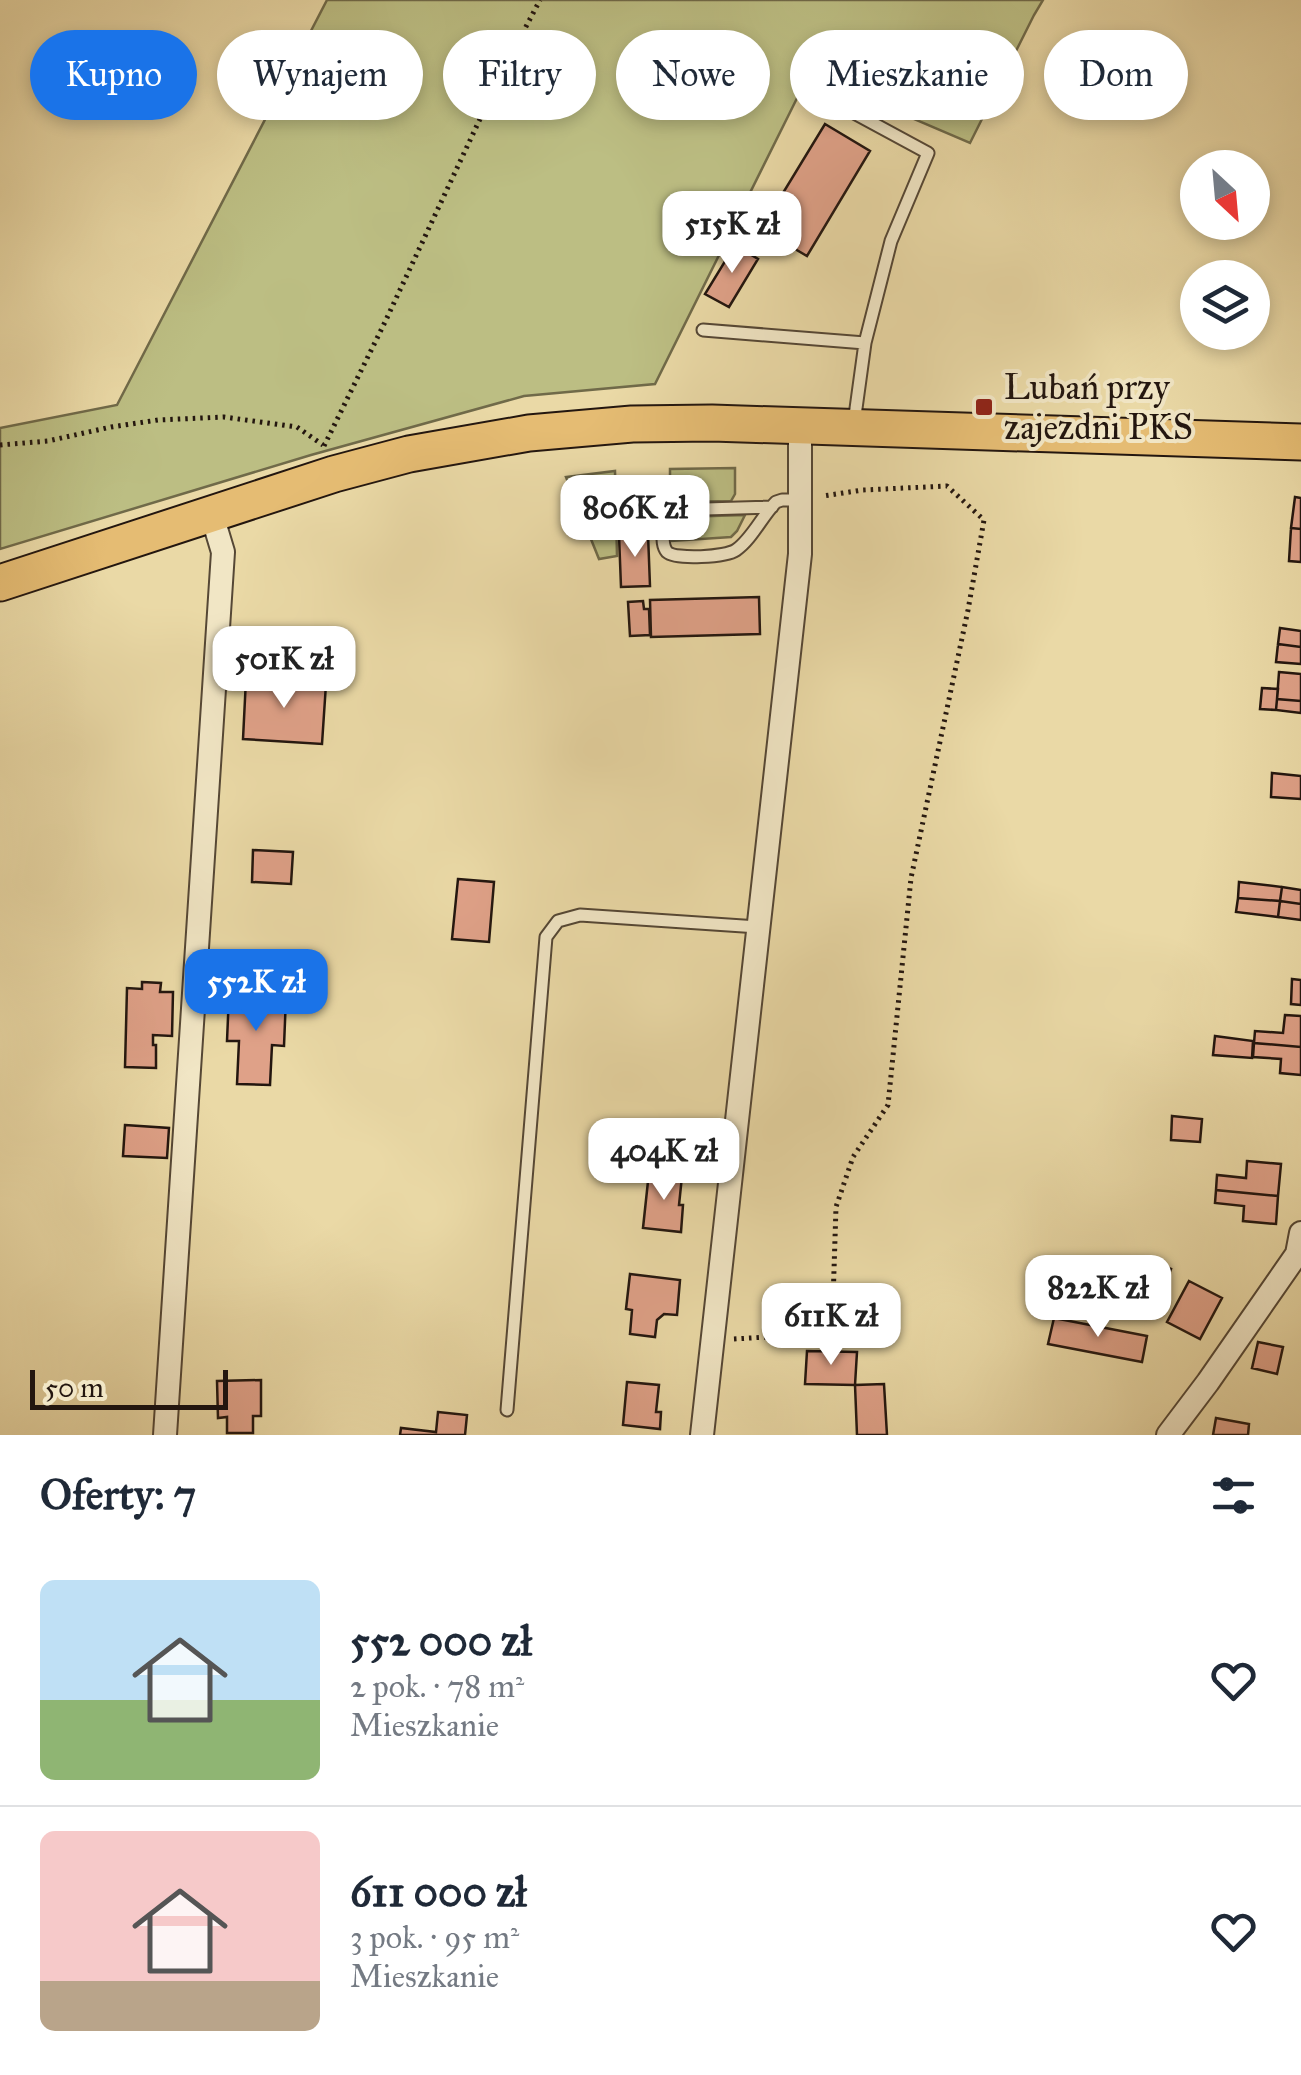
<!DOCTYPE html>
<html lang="pl">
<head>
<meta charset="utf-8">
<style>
	body { margin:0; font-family:"IM FELL Great Primer",serif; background:#f2f2f3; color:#1f2937; height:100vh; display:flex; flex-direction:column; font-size:38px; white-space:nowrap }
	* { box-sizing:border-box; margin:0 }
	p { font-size:32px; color:#747a83 }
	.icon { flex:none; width:55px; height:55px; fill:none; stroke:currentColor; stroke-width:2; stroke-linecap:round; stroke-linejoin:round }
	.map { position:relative; height:1435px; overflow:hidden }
	.drawer { display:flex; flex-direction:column; background:#fff; flex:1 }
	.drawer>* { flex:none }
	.guide { position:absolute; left:30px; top:30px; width:1242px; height:90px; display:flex; gap:20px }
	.needle { width:65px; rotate:154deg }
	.controls { position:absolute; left:1180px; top:150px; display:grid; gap:20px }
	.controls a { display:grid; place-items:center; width:90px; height:90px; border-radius:50%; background:#fff; box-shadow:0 5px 15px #0003; font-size:50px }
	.scale { position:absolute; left:30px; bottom:25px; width:198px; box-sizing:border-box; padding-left:10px; border:5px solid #23160f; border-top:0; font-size:28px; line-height:35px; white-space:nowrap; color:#23160f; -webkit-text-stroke:8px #f1e6c5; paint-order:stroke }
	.price { position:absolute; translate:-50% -85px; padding:0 22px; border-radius:20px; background:#fff; color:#222; font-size:32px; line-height:65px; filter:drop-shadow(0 2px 5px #0008) }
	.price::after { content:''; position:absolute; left:50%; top:60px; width:30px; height:22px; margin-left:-15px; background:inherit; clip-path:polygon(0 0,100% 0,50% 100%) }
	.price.active { background:#1a73e8; color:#fff }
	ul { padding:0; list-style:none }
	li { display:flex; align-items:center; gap:30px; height:250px; padding:0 40px }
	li+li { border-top:2px solid #e0e1e3 }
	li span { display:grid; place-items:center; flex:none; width:280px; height:200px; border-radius:15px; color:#555 }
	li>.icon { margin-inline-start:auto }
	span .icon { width:120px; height:120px; fill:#fffc; stroke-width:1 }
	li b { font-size:42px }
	h2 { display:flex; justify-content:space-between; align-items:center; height:120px; padding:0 40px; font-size:42px }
	.chip { padding:0 35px; border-radius:45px; background:#fff; box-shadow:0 5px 15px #0003; font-size:35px; line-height:90px }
	.chip.active { background:#1a73e8; color:#fff }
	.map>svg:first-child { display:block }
</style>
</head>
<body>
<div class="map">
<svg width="1301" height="1435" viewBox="0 0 1301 1435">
	<rect width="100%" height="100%" fill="#ead9a6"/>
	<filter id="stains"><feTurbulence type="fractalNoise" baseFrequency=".002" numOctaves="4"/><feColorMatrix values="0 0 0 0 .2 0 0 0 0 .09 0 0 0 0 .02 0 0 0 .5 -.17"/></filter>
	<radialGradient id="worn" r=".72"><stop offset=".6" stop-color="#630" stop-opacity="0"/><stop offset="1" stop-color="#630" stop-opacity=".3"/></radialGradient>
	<!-- green -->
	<path fill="#bcbe83" stroke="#706a49" stroke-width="2.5" d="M327 0H1043L1034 15 970 143 809 74 655 384 524 396 311 455 0 549V428L117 405Z
		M735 468V494L731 501 682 502 670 493V469Z
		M615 471 617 556 599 559 566 477Z
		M745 515 737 531 731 537 672 541V525L681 517Z"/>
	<!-- building -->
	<path fill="#dfa188" stroke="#23160f" stroke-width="2.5" d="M825 124 870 151 807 256 761 229Z
		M735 245 758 259 729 307 705 294Z
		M1295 497 1301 498V529L1291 528Z
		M1291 528 1301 529V562L1289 561Z
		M648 534 650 586 621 587 619 535Z
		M759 597 760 634 651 637 650 600Z
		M643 601 644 609H649L650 635 630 636 628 602Z
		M1280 628 1301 631V647L1278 644Z
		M1278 644 1301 647V664L1276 662Z
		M1279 672 1301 674V701L1277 699Z
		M246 679 326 684 322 744 243 739Z
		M1262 688 1278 689 1276 710 1260 709Z
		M1277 699 1301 701V713L1276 710Z
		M1272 773 1301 776V799L1271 797Z
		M253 850 293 852 291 884 252 882Z
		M458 879 494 882 489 942 452 939Z
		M1239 882 1282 887 1280 901 1238 898Z
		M1282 887 1301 890V904L1280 901Z
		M1238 898 1280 901 1278 917 1236 912Z
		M1280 901 1301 904V920L1278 917Z
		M1292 979 1301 980V1005L1291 1004Z
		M142 982 161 983 160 992H173L172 1036 153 1035V1045H156V1068L125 1067 127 988 142 989Z
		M229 994 286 997 284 1046 272 1045 270 1085 237 1084 239 1041H227Z
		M1285 1015 1301 1016V1047L1254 1043 1255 1031 1283 1033Z
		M1215 1036 1253 1041 1252 1058 1213 1055Z
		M1254 1043 1301 1047V1075L1280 1073 1281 1059 1253 1057Z
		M1172 1116 1202 1119 1200 1142 1171 1140Z
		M125 1125 169 1128 167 1158 123 1156Z
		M1247 1161 1281 1164 1278 1196 1216 1190 1217 1175 1246 1178Z
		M649 1172 682 1176 679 1205H683L681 1232 643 1228Z
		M1216 1190 1278 1196 1276 1224 1243 1221 1244 1206 1215 1203Z
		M1155 1262 1171 1269 1152 1316 1136 1309Z
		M630 1274 680 1280 677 1315 664 1314 657 1320 655 1337 630 1334 632 1310 626 1309Z
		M1189 1281 1222 1298 1200 1339 1167 1322Z
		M1054 1318 1147 1336 1142 1362 1048 1344Z
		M1258 1342 1283 1347 1277 1374 1252 1368Z
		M807 1351 857 1352 855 1385 805 1384Z
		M261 1380V1416H253V1433H227V1417L218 1418 217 1381Z
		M627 1382 659 1385 656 1412H661L660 1429 623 1425Z
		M884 1384 887 1435H857L855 1385Z
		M438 1412 467 1415 465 1435H400L401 1428 436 1432Z
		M1216 1418 1249 1424 1248 1435H1213Z"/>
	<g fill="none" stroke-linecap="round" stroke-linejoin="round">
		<!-- lane casing -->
		<g stroke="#554735" stroke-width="15">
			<path id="lane" d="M830 100 928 153 891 241 865 343 854 423
				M703 330 865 343
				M772 507 672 510C663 515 663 519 663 529 663 537 662 546 667 552 676 560 726 557 736 550 752 539 762 516 776 502L782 500H800
				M507 1410 546 937 558 921 580 915 758 927"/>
		</g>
		<!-- street casing -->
		<g stroke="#554735" stroke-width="26">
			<path id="street" d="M165 1435 223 552 211 512
				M702 1435 800 554V425
				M1168 1435 1208 1382 1297 1254 1301 1233"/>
		</g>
		<!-- primary casing -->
		<g stroke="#23160f" stroke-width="39">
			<path id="primary" d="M0 583 334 474 409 454 529 433 632 424 712 423 1301 442"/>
		</g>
		<!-- path -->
		<path stroke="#23160f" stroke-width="5" stroke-dasharray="2.5 5" stroke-linecap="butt" d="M0 445 48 441 111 427 158 420 224 417 297 427 323 445
			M324 446 385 322 501 74 540 0
			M734 1339 832 1333 836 1207 853 1157 888 1105 911 878 968 610 984 520 947 486 863 490 823 496"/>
		<!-- lane -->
		<use href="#lane" stroke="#f1e6c5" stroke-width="11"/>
		<!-- street -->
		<use href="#street" stroke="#f1e6c5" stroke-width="22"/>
		<!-- primary -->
		<use href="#primary" stroke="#e5bc73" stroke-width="35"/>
	</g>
	<!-- markers -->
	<rect fill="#8f2418" stroke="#f1e6c5" stroke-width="4" x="974" y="397" width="20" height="20" rx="5"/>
	<g text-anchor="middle" stroke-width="8" stroke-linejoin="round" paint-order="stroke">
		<!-- poi labels -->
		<g font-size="35" fill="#23160f" stroke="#f1e6c5" text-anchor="start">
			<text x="1004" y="399">Lubań przy<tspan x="1004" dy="40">zajezdni PKS</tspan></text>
		</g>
	</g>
	<rect width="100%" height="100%" filter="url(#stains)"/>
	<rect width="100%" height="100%" fill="url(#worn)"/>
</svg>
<div class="controls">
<a><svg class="needle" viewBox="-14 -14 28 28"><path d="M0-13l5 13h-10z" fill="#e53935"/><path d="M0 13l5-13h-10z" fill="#747a83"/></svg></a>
<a><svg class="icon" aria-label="layers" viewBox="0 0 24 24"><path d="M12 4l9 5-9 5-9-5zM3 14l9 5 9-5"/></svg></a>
</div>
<div class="scale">50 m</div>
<b class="price" style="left:732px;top:276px">515K zł</b>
<b class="price" style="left:635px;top:560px">806K zł</b>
<b class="price" style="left:284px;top:711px">501K zł</b>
<b class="price active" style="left:256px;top:1034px">552K zł</b>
<b class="price" style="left:664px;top:1203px">404K zł</b>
<b class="price" style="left:1098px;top:1340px">822K zł</b>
<b class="price" style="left:831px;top:1368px">611K zł</b>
<div class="guide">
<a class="chip active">Kupno</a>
<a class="chip">Wynajem</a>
<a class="chip">Filtry</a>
<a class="chip">Nowe</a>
<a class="chip">Mieszkanie</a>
<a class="chip">Dom</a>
</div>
</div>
<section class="drawer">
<h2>Oferty: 7<svg class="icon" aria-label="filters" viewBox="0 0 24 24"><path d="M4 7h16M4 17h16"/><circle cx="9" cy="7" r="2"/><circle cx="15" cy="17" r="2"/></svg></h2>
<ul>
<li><span style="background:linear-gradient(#bfe0f5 60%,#8fb573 0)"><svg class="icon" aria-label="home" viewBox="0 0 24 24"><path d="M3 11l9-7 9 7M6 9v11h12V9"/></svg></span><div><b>552 000 zł</b><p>2 pok. · 78 m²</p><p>Mieszkanie</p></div><svg class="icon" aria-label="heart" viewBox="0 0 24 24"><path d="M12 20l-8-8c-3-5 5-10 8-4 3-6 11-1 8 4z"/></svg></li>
<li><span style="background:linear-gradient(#f6c9c9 75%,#b9a48a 0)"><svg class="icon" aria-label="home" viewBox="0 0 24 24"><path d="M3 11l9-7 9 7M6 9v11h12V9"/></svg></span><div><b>611 000 zł</b><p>3 pok. · 95 m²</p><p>Mieszkanie</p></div><svg class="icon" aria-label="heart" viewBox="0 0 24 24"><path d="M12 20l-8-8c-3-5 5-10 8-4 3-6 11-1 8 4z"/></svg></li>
</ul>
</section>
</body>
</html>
